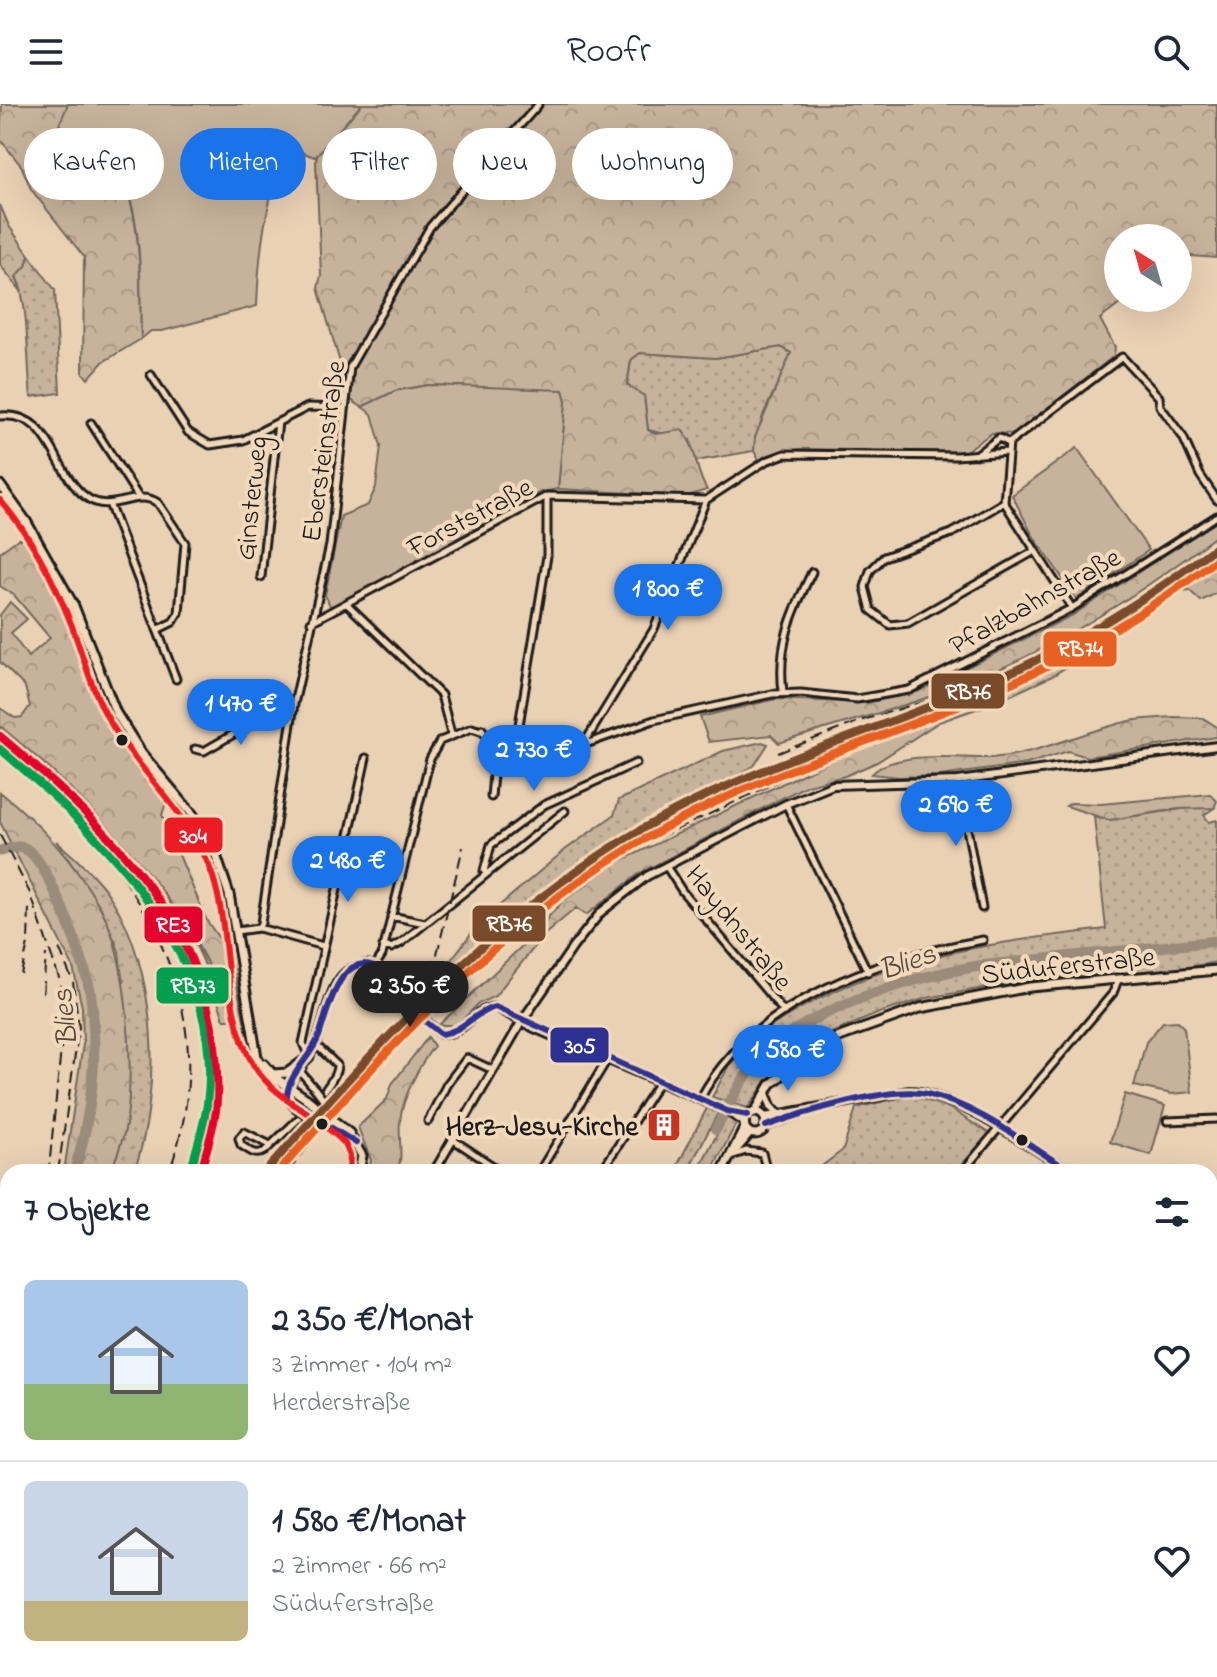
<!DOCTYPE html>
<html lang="de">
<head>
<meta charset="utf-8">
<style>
	body { margin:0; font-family:"Indie Flower",sans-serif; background:#f6f6f7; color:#1f2937; height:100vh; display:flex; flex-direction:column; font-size:30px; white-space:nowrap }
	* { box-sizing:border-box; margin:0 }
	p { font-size:26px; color:#747a83 }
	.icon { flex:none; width:44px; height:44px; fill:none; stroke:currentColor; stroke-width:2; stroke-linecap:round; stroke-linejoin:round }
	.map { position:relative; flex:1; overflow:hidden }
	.sheet { position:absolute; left:0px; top:1060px; width:1218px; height:514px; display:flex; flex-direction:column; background:#fff; border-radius:24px 24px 0 0; box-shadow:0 8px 32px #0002 }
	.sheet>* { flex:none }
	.hud { position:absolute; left:24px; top:24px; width:800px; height:72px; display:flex; gap:16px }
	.needle { width:52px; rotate:323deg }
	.buttons { position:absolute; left:1104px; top:120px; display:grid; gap:16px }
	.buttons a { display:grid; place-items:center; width:88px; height:88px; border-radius:50%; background:#fff; box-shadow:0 8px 32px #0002; font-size:40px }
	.price { position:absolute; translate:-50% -68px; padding:0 18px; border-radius:28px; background:#1a73e8; color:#fff; font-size:26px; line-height:52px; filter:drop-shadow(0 2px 4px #0008) }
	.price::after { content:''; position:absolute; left:50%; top:48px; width:24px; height:18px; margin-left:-12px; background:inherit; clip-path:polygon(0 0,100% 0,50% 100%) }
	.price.selected { background:#222; color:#fff }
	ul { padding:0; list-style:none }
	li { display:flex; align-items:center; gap:24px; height:200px; padding:0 24px }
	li+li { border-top:2px solid #e0e1e3 }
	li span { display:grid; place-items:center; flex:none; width:224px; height:160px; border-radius:12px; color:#555 }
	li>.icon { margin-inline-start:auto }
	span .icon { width:96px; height:96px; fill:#fffc; stroke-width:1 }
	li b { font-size:34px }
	h2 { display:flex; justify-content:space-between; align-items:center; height:96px; padding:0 24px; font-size:34px }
	.chip { padding:0 28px; border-radius:36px; background:#fff; box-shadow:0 8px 32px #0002; font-size:28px; line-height:72px }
	.chip.selected { background:#1a73e8; color:#fff }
	header { display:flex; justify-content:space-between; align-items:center; height:104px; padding:0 24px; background:#fff; font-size:36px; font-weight:600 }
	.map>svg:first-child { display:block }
</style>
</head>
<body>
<header><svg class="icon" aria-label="menu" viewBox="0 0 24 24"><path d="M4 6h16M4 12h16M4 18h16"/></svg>Roofr<svg class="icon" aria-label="search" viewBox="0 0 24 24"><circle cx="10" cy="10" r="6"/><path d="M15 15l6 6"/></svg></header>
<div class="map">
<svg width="1217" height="1573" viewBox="0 0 1217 1573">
	<defs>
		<pattern id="grass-dots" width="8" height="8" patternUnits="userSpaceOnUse" patternTransform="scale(2)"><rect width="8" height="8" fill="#c7b39b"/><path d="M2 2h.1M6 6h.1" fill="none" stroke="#aa9985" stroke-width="1.8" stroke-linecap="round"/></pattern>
		<pattern id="forest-crowns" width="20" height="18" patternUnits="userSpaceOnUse" patternTransform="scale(2)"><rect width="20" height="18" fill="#c7b39b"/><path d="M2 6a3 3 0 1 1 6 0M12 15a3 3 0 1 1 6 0" fill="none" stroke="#aa9985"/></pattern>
	</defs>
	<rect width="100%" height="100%" fill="#e9d1b4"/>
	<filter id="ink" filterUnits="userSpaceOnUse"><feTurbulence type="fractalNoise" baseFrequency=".0125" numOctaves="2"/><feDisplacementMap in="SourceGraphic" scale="16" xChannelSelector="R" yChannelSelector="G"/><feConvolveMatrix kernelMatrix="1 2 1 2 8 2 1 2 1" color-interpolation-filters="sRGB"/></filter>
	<g filter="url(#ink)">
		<!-- grass -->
		<path fill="url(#grass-dots)" stroke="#72685c" stroke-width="2" d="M29 151 55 186 60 289 31 293C27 261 29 197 16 173L26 162Z
			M781 243 792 249 763 311 754 347 696 357 690 336 648 326 644 292 627 282 631 256 640 249 716 254Z
			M0 622C68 677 153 762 196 838 210 863 222 889 235 915H224C215 889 208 864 195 840 151 761 69 686 0 627Z
			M762 638 768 640 754 662 597 746 529 795 431 882 480 818 565 746 614 711 619 696 723 647Z
			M1195 703 1214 704 1204 711 1209 718 1217 716V858L1165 867 1035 875 927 894 879 909 820 934 789 954 767 976 748 1004 712 993C718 983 723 971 730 961 747 937 776 918 801 904 900 850 997 838 1106 825L1094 713 1109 716Z
			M56 737C76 755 97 772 111 794 158 866 162 989 134 1068H111L126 1020 129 937 119 847 101 804Z
			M910 991 949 1004 990 1030 956 1068H814L843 1046 856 1004Z
			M707 1004 718 1009 687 1068H674Z
			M726 1013 737 1018 711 1068H697Z"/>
		<!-- forest -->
		<path fill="url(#forest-crowns)" stroke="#72685c" stroke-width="2" d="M2 0H68L65 24C149 41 139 171 141 235L103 258 88 275 83 269 84 153 31 85 22 63 0 35Z
			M362 0H1217V154L1178 151V134H1118V194H1128L1100 215 1115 243 1114 252 1014 330 992 329 964 348 799 345 759 356 754 347 755 333 791 249 781 243 716 254 640 249 631 256 627 281 644 292 648 326 656 330 682 326C698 344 694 366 707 386L687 392 558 385 566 297 563 287 429 281 395 287 362 303 351 296 318 184 321 171 316 58 317 49Z
			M0 101 9 122 29 151 26 162 16 173 22 188 0 161Z
			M1217 417V431C1136 493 1050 548 954 584 897 606 837 620 779 639L771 631 709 638 700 613 776 595 867 599 917 588 1073 511Z
			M18 435H28L67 505 100 596 140 660 168 692 162 711 207 817 231 852 249 940 241 937 234 924 235 915C222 889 210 863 196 838 153 762 68 677 0 622V604L15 614 22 613 30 602 25 583 0 558V511L10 498 27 515 11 529 28 553 50 534 14 491 0 482V448Z
			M1217 451V489L1201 497 1189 486 1183 487 1052 572 996 598 939 618 877 658 845 672 807 681 640 769 586 811 576 804 544 831 495 892 478 900 457 921H439L521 843 562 798 616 759 830 657 977 596 1069 551 1103 533Z
			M1173 613 1203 614 1217 623V633L1087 653 1068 647 1027 660 940 672 899 673 872 670C892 648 952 653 979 654 1026 656 1083 627 1130 617 1144 614 1159 614 1173 613Z
			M0 688C41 720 74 758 100 803 128 852 135 965 126 1021 123 1037 116 1053 111 1068H64L83 940 82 903 73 863 0 718Z
			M1210 690 1217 697 1214 704 1178 705 1109 716 1066 702 1071 699 1101 700Z
			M428 933 434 942C420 960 402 994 400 1017 398 1034 404 1053 397 1068H369L371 1056 358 1023 387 995 392 980Z
			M8 1170V1353L0 1377V1181Z"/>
		<!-- garden -->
		<path fill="#c7b39b" stroke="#72685c" stroke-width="2" d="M68 0H362L315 53 292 45 293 41 288 40C266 93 259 145 257 202L162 227H151L141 235C139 171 149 66 83 28 75 24 67 26 59 21Z
			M428 281 563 286 566 297 558 385 541 388 331 504 325 491 341 412 368 401 376 383 381 342 372 310 362 303 395 287Z
			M1077 344 1149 446 1077 495 1032 430 1012 391Z
			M1178 917 1184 924 1192 988 1172 990 1134 982 1146 938 1163 918Z
			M1125 990 1165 1002 1151 1051 1110 1038Z"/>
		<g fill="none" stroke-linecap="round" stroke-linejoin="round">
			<!-- stream -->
			<path stroke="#685f54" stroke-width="2" d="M2 1548 5 1556"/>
			<!-- river -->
			<path stroke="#9b8b7a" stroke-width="11" d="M0 747C10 744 20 740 29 747 51 764 87 863 91 892 98 950 92 1013 74 1068
				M716 1025C728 1002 741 976 758 956 806 905 911 873 978 862L1217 837
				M0 1205 8 1193
				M0 1549 8 1546"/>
			<!-- minor casing -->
			<g stroke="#1c1c1c" stroke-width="11">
				<path id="minor" d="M151 271 188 328 210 341 243 336 308 303 343 304
					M0 312C53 307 52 368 86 393 111 412 136 383 158 399L185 439 179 509 173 518 157 526
					M91 319 139 394
					M976 351 999 334 1009 339
					M1004 398 952 429 884 453 870 467 865 483 871 506 890 521 908 519 1033 448
					M110 402 176 575
					M261 473 278 318
					M347 500 441 591 451 630
					M1072 504 1004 398 1009 339 1122 253 1159 293 1160 302 1183 333 1200 371 1217 396
					M311 518 547 392 706 396
					M783 588C777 541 792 509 812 468
					M482 625 495 649 491 693
					M516 639 547 452V392
					M582 643 654 525 706 396 766 357 785 350 956 352 1007 348
					M195 645 204 647 286 600H294
					M958 677 982 804
					M786 700 868 868
					M666 762 682 787 784 908
					M484 767 491 741 544 701 636 659
					M391 812 425 819
					M259 824 323 842
					M236 827 259 824 261 819 294 600 330 441 350 263 430 123 538 1
					M383 842 391 844 401 839 565 707
					M375 862 382 851 430 655 440 637 472 624 527 643 563 648 654 616 772 590 801 589 857 595 909 586 1072 504 1217 412
					M309 953 303 939 366 654
					M299 966 316 986
					M700 995C752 897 881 854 983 836
					M428 1017 447 980 467 954 493 966
					M1167 1017 1217 1015
					M452 1035 502 1068
					M270 1041 244 1028 239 1034 241 1041C249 1046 256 1053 265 1047 281 1030 338 983 337 961L316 941
					M731 1052 746 1047 762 1049 767 1068
					M539 1068 607 956
					M601 1068 659 978
					M962 1068 1113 889 1118 876
					M1210 1274H1217
					M1210 1473 1216 1462 1217 1401
					M528 1566 538 1573
					M1078 1566 1087 1573
					M1209 1566 1217 1573
					M607 1573 612 1566
					M718 1573 723 1566
					M807 1573 809 1566
					M983 1573 985 1566
					M1129 1573 1135 1566
					M1198 1573 1205 1566"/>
			</g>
			<!-- tertiary casing -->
			<g stroke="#1c1c1c" stroke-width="12">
				<path id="tertiary" d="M286 985C295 970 307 958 314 943 329 915 326 862 368 860L386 869 399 894 441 930C465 931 473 905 495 903L534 924 727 1007 745 1019
					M767 992 772 1004 781 1011
					M729 1007 748 1011
					M765 1013 909 987C953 987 1032 1045 1072 1068
					M766 1022 797 1011
					M434 1068 522 917 573 843 601 808 647 772 786 700 833 681 958 677 1217 642
					M1210 1150 1217 1154
					M904 1566 906 1573"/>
			</g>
			<!-- secondary casing -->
			<g stroke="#1c1c1c" stroke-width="13">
				<path id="secondary" d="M0 381 26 417 74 502 116 609 142 650 193 711 213 742 229 790 257 953 271 978 297 1004
					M264 960 277 975 307 995
					M273 970 287 969 309 953
					M755 1008 771 980 807 951 834 935 920 904 1030 883 1217 866
					M744 1019a11 11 0 1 1 22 0a11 11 0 1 1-22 0Z
					M349 1029 362 1052 359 1068
					M734 1048 750 1029
					M722 1068 745 1023
					M199 1566 204 1573
					M209 1566 214 1573
					M365 1573 377 1566"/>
			</g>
			<!-- minor -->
			<use href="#minor" stroke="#f2d9ba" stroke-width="5"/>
			<!-- tertiary -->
			<use href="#tertiary" stroke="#f2d9ba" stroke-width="6"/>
			<!-- secondary -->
			<use href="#secondary" stroke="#f2d9ba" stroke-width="7"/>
			<!-- rail -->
			<path stroke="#1c1c1c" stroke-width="2" stroke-dasharray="12 6" stroke-linecap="butt" d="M0 643C128 751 233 894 169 1068
				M778 649 863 616 949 590 1058 540 1131 498 1217 435
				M753 672 796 648
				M0 731 31 791 59 874 65 905 49 1064
				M21 870 28 840 29 803
				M43 889 46 850
				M411 898 437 850 463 743
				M58 1068 79 923 73 878 59 844
				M270 1068 303 1032
				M288 1068C372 963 439 882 549 801 571 784 590 768 614 755L828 654 975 594
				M0 1173 8 1160
				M0 1433 8 1417
				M0 1452 4 1444
				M0 1488 8 1476"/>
			<!-- minor-bridge casing -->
			<g stroke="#1c1c1c" stroke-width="11" stroke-linecap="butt">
				<path id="minor-bridge" d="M316 986 336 1012"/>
			</g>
			<!-- secondary-bridge casing -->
			<g stroke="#1c1c1c" stroke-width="13" stroke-linecap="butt">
				<path id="secondary-bridge" d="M307 995 349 1029
					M297 1004 348 1033"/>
			</g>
			<!-- minor-bridge -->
			<use href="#minor-bridge" stroke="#f2d9ba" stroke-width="5"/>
			<!-- secondary-bridge -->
			<use href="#secondary-bridge" stroke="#f2d9ba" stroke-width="7"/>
			<!-- bus-1 casing -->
			<g stroke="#f2d9ba" stroke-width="12">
				<path id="bus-1" d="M287 996C285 973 311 954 319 932 328 906 342 837 384 868 391 874 393 886 399 894 410 907 428 919 441 930 463 928 474 908 495 903L727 1007 748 1011
					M287 996 356 1039
					M766 1022C802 1009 891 981 927 990 979 1002 1027 1041 1072 1068
					M1210 1473 1216 1462 1217 1401"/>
			</g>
			<!-- bus-2 casing -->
			<g stroke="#f2d9ba" stroke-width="12">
				<path id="bus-2" d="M0 396C31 432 55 478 72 522 84 554 92 588 110 618 141 671 194 713 213 773 232 833 221 907 254 962 275 996 319 1011 345 1040L350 1052 349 1067"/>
			</g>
			<!-- bus-1 -->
			<use href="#bus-1" stroke="#2e3092" stroke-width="6"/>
			<!-- bus-2 -->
			<use href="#bus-2" stroke="#ed1c24" stroke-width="6"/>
			<!-- rail-1 casing -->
			<g stroke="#f2d9ba" stroke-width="14">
				<path id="rail-1" d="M265 1068C384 934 505 798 665 712 763 660 870 628 973 585 1061 549 1141 500 1217 442"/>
			</g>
			<!-- rail-2 casing -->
			<g stroke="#f2d9ba" stroke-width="14">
				<path id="rail-2" d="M278 1068C395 937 513 804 670 721 768 668 875 637 977 594 1064 558 1143 512 1217 455"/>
			</g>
			<!-- rail-3 casing -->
			<g stroke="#f2d9ba" stroke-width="14">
				<path id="rail-3" d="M0 632C115 729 225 834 217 997 216 1020 206 1045 201 1068"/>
			</g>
			<!-- rail-4 casing -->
			<g stroke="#f2d9ba" stroke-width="14">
				<path id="rail-4" d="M0 645C103 733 227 850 207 1000 204 1022 196 1044 191 1066"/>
			</g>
			<!-- rail-1 -->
			<use href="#rail-1" stroke="#7a4b2a" stroke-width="8"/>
			<!-- rail-2 -->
			<use href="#rail-2" stroke="#e76122" stroke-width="8"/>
			<!-- rail-3 -->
			<use href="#rail-3" stroke="#e4002b" stroke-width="8"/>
			<!-- rail-4 -->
			<use href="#rail-4" stroke="#019f4e" stroke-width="8"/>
		</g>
	</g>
	<!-- icons -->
	<defs>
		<g id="building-square" transform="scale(1.8)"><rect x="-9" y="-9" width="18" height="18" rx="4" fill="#c8321e" stroke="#f2d9ba"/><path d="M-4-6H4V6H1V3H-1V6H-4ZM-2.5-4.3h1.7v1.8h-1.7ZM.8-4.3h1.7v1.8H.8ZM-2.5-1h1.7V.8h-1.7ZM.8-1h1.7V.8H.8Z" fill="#fff"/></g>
	</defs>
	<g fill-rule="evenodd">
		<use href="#building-square" x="664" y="1021"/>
	</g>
	<!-- markers -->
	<g fill="#1c1c1c" stroke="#f2d9ba" stroke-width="3">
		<circle cx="122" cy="636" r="7"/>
		<circle cx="322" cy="1020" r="7"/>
		<circle cx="1022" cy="1036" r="7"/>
	</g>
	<g text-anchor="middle" stroke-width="8" stroke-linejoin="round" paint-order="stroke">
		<!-- street labels -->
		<g font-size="28" fill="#1c1c1c" stroke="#f2d9ba">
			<text transform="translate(322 347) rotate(-82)" y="10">Ebersteinstraße</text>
			<text transform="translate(250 394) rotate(-84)" y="10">Ginsterweg</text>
			<text transform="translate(469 412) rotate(-28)" y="10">Forststraße</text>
			<text transform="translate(1034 496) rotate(-29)" y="10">Pfalzbahnstraße</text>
			<text transform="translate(740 823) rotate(51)" y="10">Haydnstraße</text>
			<text transform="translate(1068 860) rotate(-6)" y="10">Süduferstraße</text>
		</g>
		<!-- poi labels -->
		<g font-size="28" font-weight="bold" fill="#1c1c1c" stroke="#f2d9ba" text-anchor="end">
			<text x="638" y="1031">Herz-Jesu-Kirche</text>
		</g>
		<!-- water labels -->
		<g font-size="30" font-style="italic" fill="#4f4842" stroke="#f2d9ba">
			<text transform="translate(907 857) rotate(-19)" y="10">Blies</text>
			<text transform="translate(64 914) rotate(-96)" y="10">Blies</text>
		</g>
	</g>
	<g stroke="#f2d9ba" stroke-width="3">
		<rect x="1042" y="526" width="76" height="38" rx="8" fill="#e76122"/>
		<rect x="930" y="568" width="76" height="38" rx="8" fill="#7a4b2a"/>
		<rect x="163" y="712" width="61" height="38" rx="8" fill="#ed1c24"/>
		<rect x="471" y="800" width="76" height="39" rx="8" fill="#7a4b2a"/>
		<rect x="143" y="801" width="61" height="39" rx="8" fill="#e4002b"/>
		<rect x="155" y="862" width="75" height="39" rx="8" fill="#019f4e"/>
		<rect x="549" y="922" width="61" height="38" rx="8" fill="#2e3092"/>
	</g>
	<g font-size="22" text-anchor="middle" font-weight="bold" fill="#fff">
		<text x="1080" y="552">RB74</text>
		<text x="968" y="595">RB76</text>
		<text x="193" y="739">304</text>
		<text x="509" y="827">RB76</text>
		<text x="173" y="828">RE3</text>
		<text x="193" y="889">RB73</text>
		<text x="580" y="949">305</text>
	</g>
</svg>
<div class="buttons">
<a><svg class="needle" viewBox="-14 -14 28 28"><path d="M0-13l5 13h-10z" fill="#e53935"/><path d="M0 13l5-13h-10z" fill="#747a83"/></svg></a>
</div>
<b class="price" style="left:668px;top:528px">1 800 €</b>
<b class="price" style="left:241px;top:643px">1 470 €</b>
<b class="price" style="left:534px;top:689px">2 730 €</b>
<b class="price" style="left:956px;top:744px">2 690 €</b>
<b class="price" style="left:348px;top:800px">2 480 €</b>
<b class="price selected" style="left:410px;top:925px">2 350 €</b>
<b class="price" style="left:788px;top:989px">1 580 €</b>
<div class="hud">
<a class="chip">Kaufen</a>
<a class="chip selected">Mieten</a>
<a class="chip">Filter</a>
<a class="chip">Neu</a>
<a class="chip">Wohnung</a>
</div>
<section class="sheet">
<h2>7 Objekte<svg class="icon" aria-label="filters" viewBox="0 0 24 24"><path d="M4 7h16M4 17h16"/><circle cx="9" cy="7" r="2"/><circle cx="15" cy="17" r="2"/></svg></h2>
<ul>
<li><span style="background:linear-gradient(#a9c7e8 65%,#8fb573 0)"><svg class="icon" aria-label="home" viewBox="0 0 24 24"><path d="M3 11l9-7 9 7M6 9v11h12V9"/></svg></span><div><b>2 350 €/Monat</b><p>3 Zimmer · 104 m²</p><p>Herderstraße</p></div><svg class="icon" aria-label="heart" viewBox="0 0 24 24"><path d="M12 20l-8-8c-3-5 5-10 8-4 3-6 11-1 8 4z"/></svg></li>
<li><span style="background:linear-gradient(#c9d6e8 75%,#c2b280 0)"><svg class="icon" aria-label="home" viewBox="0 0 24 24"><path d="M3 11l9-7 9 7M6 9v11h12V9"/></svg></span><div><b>1 580 €/Monat</b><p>2 Zimmer · 66 m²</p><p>Süduferstraße</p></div><svg class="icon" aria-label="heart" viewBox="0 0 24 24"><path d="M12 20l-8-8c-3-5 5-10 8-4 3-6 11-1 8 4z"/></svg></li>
</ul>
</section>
</div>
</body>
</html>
